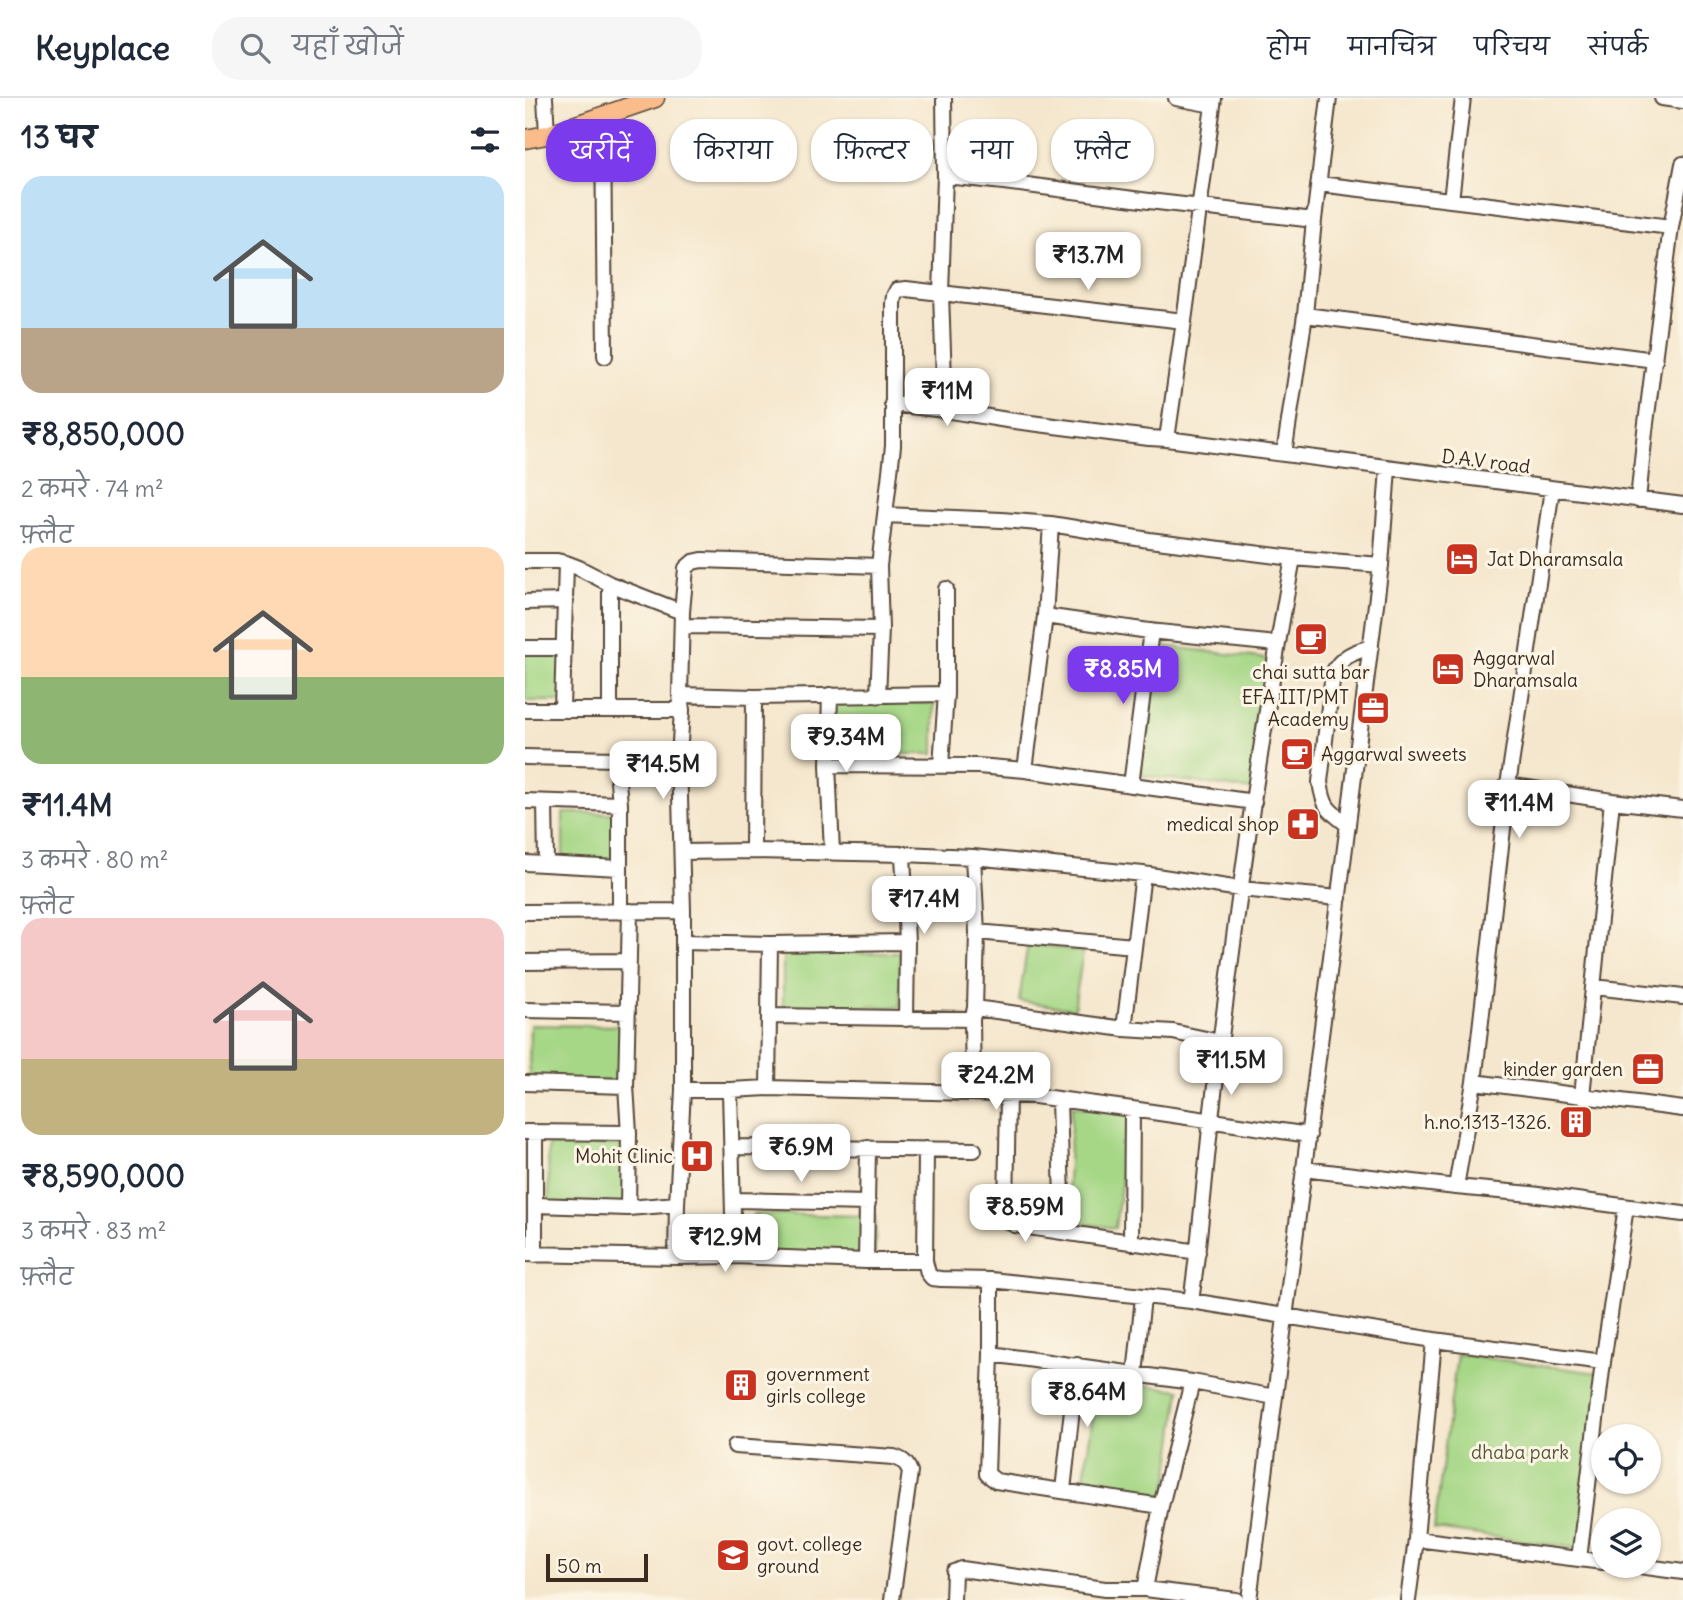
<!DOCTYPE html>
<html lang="hi">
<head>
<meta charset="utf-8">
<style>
	body { margin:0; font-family:Delius,"Playpen Sans Deva",sans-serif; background:#f6f6f7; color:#1f2937; height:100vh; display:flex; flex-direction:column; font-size:26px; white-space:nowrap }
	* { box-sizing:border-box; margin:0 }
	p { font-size:23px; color:#747a83 }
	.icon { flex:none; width:38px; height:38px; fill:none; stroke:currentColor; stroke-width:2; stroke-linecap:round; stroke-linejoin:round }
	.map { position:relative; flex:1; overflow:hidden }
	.details { display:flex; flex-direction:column; background:#fff; width:525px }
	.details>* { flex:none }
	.hud { position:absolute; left:21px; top:21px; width:665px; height:63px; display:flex; gap:14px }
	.fabs { position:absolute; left:1066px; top:1326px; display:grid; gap:14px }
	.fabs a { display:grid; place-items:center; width:70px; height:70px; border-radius:50%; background:#fff; box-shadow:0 2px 5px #0004; font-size:35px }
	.scale { position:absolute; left:21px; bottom:18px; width:102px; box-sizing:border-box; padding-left:7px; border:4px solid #3b2a1e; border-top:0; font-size:19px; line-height:24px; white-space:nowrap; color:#3b2a1e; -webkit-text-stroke:5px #fcf5e5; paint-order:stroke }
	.price { position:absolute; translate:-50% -60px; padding:0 16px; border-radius:14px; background:#fff; color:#222; font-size:23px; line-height:46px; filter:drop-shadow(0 2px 4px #0008) }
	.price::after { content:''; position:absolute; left:50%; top:42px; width:21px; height:16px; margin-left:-10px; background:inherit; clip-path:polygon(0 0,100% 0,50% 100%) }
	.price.active { background:#7c3aed; color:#fff }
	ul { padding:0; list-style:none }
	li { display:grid; align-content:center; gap:14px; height:371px; padding:0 21px }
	li span { display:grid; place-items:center; height:217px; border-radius:21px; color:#555 }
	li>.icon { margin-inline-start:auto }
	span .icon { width:126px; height:126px; fill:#fffc; stroke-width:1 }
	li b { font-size:30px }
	h2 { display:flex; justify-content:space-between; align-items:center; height:84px; padding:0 21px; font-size:30px }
	.tag { padding:0 24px; border-radius:28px; background:#fff; box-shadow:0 2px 5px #0004; font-size:24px; line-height:63px }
	.tag.active { background:#7c3aed; color:#fff }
	header { display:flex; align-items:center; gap:42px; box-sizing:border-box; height:98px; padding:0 35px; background:#fff; border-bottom:2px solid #e0e1e3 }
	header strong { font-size:33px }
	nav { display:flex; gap:38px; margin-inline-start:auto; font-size:24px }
	.search { width:490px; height:63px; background:#f6f6f7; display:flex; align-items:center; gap:18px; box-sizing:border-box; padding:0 24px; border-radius:28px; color:#747a83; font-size:26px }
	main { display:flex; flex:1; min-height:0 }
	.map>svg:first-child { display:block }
</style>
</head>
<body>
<header>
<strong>Keyplace</strong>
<div class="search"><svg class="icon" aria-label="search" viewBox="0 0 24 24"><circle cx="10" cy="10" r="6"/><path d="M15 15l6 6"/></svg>यहाँ खोजें</div>
<nav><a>होम</a><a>मानचित्र</a><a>परिचय</a><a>संपर्क</a></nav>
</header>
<main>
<section class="details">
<h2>13 घर<svg class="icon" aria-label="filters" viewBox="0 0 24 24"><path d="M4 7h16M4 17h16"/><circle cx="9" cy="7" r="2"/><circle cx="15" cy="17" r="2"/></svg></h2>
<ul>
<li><span style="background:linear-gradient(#bfe0f5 70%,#b9a48a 0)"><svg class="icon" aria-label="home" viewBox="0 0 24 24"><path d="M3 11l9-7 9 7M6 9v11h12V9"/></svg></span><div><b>₹8,850,000</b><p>2 कमरे · 74 m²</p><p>फ़्लैट</p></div></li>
<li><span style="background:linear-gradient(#ffd9b3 60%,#8fb573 0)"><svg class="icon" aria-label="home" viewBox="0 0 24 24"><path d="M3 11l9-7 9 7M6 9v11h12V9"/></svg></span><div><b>₹11.4M</b><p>3 कमरे · 80 m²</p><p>फ़्लैट</p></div></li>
<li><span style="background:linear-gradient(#f6c9c9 65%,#c2b280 0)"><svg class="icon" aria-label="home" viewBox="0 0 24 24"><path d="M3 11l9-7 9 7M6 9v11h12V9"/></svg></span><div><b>₹8,590,000</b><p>3 कमरे · 83 m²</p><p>फ़्लैट</p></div></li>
</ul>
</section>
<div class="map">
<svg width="1158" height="1502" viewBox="0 0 1158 1502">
	<rect width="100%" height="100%" fill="#fcf5e5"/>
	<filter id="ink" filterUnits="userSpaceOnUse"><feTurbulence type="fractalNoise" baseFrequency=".0143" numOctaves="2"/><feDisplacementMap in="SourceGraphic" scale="14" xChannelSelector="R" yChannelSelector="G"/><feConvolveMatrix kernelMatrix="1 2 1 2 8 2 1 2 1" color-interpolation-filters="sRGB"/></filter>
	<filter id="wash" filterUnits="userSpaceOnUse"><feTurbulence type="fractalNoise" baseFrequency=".00686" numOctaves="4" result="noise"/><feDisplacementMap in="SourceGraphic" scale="28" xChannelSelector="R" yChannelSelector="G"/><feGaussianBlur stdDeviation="1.57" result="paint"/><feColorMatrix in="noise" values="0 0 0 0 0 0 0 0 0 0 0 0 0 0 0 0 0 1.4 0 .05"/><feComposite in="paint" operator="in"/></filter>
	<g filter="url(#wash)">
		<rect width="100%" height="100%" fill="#f5e7cd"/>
		<!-- green -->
		<path fill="#a6d786" stroke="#708052" stroke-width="2" d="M630 547 752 562 735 693 614 677Z
			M0 553 41 554 40 603H0Z
			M307 605H409V656H307Z
			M38 715H94V764L38 765Z
			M503 845 558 854 549 911 494 903Z
			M258 855H375V909L258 908Z
			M5 927 105 928 104 984 4 983Z
			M547 1008 606 1016 590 1130 541 1123Z
			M23 1047H109V1106H24Z
			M228 1116 351 1118 350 1159 228 1157Z
			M932 1256 1081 1276 1057 1451 909 1431Z
			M573 1281 655 1292 641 1398 558 1387Z"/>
	</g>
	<g filter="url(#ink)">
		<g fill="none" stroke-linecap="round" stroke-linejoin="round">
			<!-- minor casing -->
			<g stroke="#574638" stroke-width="18">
				<path id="minor" d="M20 0 22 37
					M419 0 420 78 416 195 420 312
					M651 0 688 7
					M1137 0 1158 3
					M78 18 80 258
					M420 78 479 84 624 103 789 122
					M794 86 1146 129
					M926 102 938 0
					M780 217 1130 262
					M367 306 420 312 482 322 624 340 642 341 1158 407
					M642 341 659 223 689 0
					M759 356 780 217 789 122 804 0
					M1113 402 1120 333 1146 129 1158 66
					M360 417 477 422 526 426 624 442 768 460 856 467
					M0 463H32L41 465 54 470 85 486 157 514
					M85 486V611
					M0 504 41 503
					M520 518 624 533 752 546
					M158 528 356 531
					M0 550H38
					M155 597 229 599 421 596
					M305 597 303 667 307 754
					M353 598 356 531 354 468 368 348V206L369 198 372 192 381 191 659 223
					M37 611 41 465
					M0 612H157
					M0 659 91 661 154 660
					M91 661 95 706V814
					M303 667 453 668 500 672 729 704
					M416 667 421 596V491
					M500 672 520 518 526 426
					M606 687 626 533
					M983 687 1087 703 1158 711
					M0 703 95 706
					M20 704 21 766
					M823 727C802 711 799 710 795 684L808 575C816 558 829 554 846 549
					M228 753 229 599
					M157 754 228 753 378 756 448 759 618 776 715 791 814 800
					M378 756 382 844 381 921
					M0 765 94 770
					M0 814 158 813
					M452 834 609 848
					M158 844 245 846 382 844
					M0 864 103 863
					M1069 889 1158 899
					M450 910 599 931 648 934 695 944
					M0 912 103 914
					M245 918 447 921
					M599 931 618 776
					M949 984 1158 1011
					M0 985 101 988
					M243 990 245 846
					M158 992H205L243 990 448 995 510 998 607 1011 784 1037
					M205 992 209 1158
					M448 995 447 921 450 910 452 834 448 759
					M483 997 481 1110 484 1124 490 1127 673 1154
					M1057 998 1087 703
					M534 1002 538 1134
					M0 1034 104 1035
					M206 1049 449 1052
					M401 1051 400 1163 403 1175 407 1180 416 1181 466 1182 666 1203 909 1242 1078 1264
					M778 1071 931 1089 1006 1096 1158 1116
					M931 1089 949 984 983 687 1027 391
					M208 1102 343 1105
					M10 1107 103 1110 152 1106
					M103 1110 104 1035 101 988 105 813
					M606 1145 607 1011
					M0 1156 151 1159 209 1158 341 1163H400
					M10 1157V1034
					M151 1159 152 1106 158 992V813L154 660 157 612 155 597 157 514 161 470 168 464 177 462 354 468
					M341 1163 343 1050
					M466 1182V1256L462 1376 471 1383 636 1408
					M666 1203C676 1137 680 1070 688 1004 710 822 735 640 768 460
					M466 1256 667 1284 750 1299
					M610 1277 618 1199
					M210 1348 369 1359C378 1362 382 1365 385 1374L367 1502
					M538 1392 552 1267
					M891 1441 1078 1464
					M1054 1461 1078 1264 1101 1109
					M1114 1468 1158 1474
					M620 1491 636 1408 667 1284
					M428 1502 429 1474 436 1471 580 1491H620L711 1502
					M724 1502 856 467 863 370
					M883 1502 891 1441 909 1242"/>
			</g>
			<!-- major casing -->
			<g stroke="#574638" stroke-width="21">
				<path id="major" d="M0 41 22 37 130 0"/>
			</g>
			<!-- minor -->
			<use href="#minor" stroke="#fff" stroke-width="14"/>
			<!-- major -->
			<use href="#major" stroke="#fabc8b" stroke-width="18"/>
		</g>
	</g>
	<!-- icons -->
	<defs>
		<g id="hotel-square" transform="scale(1.75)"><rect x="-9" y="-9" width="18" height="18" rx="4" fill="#c8321e" stroke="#fcf5e5"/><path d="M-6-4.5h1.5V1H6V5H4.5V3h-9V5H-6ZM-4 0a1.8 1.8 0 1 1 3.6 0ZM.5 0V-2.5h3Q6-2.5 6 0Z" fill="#fff"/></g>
		<g id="cafe-square" transform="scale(1.75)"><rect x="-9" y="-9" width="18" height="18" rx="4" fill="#c8321e" stroke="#fcf5e5"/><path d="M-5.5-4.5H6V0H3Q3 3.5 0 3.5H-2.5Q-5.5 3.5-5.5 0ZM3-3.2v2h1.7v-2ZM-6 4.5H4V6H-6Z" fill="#fff"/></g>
		<g id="office-square" transform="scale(1.75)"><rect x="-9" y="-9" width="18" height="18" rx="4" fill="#c8321e" stroke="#fcf5e5"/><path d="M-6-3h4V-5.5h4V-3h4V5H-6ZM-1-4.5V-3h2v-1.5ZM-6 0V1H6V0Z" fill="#fff"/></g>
		<g id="pharmacy-square" transform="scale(1.75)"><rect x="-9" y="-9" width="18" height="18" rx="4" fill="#c8321e" stroke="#fcf5e5"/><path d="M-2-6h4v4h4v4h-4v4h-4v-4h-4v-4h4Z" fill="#fff"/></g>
		<g id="building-square" transform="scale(1.75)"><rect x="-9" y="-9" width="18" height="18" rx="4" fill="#c8321e" stroke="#fcf5e5"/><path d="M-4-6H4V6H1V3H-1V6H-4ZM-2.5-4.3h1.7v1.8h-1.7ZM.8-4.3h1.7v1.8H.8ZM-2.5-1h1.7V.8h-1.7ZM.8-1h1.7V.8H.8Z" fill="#fff"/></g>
		<g id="hospital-square" transform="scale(1.75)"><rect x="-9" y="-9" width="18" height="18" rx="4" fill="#c8321e" stroke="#fcf5e5"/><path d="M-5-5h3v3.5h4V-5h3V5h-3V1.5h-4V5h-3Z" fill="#fff"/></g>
		<g id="university-square" transform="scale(1.75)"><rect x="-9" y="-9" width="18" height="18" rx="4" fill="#c8321e" stroke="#fcf5e5"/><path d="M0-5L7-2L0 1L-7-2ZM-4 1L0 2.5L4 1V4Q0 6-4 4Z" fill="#fff"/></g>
	</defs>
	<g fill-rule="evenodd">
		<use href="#hotel-square" x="937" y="461"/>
		<use href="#cafe-square" x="786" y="541"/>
		<use href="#hotel-square" x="923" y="571"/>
		<use href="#office-square" x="848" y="610"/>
		<use href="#cafe-square" x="772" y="656"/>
		<use href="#pharmacy-square" x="778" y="726"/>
		<use href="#office-square" x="1123" y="971"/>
		<use href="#building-square" x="1051" y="1024"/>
		<use href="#hospital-square" x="172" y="1058"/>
		<use href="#building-square" x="216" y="1287"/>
		<use href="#university-square" x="208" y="1457"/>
	</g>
	<g text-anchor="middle" stroke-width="6" stroke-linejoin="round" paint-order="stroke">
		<!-- street labels -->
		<g font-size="19" fill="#3b2a1e" stroke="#fcf5e5">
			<text transform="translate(961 363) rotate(7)" y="7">D.A.V road</text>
		</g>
		<!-- poi labels -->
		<g font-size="19" fill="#3b2a1e" stroke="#fcf5e5" text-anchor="start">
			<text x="962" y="468">Jat Dharamsala</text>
			<text x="948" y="567">Aggarwal<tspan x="948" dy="22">Dharamsala</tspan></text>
			<text x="786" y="581" text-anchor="middle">chai sutta bar</text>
			<text x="824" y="606" text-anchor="end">EFA IIT/PMT<tspan x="824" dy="22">Academy</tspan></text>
			<text x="796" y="663">Aggarwal sweets</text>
			<text x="754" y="733" text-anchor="end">medical shop</text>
			<text x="1098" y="978" text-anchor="end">kinder garden</text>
			<text x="1026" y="1031" text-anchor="end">h.no.1313-1326.</text>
			<text x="148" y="1065" text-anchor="end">Mohit Clinic</text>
			<text x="241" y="1283">government<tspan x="241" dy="22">girls college</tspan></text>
			<text x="232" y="1453">govt. college<tspan x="232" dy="22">ground</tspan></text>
		</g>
		<!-- park labels -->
		<g font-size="19" fill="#565538" stroke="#fcf5e5">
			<text x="995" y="1361">dhaba park</text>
		</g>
	</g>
</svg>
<div class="fabs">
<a><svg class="icon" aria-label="locate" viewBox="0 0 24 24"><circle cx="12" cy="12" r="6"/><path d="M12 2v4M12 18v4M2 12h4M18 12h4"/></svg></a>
<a><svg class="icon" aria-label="layers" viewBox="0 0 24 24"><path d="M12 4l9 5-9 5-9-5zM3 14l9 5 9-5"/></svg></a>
</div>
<div class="scale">50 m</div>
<b class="price" style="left:563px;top:194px">₹13.7M</b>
<b class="price" style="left:422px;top:330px">₹11M</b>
<b class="price active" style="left:598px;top:608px">₹8.85M</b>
<b class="price" style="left:321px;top:676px">₹9.34M</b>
<b class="price" style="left:138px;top:703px">₹14.5M</b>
<b class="price" style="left:994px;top:742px">₹11.4M</b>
<b class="price" style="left:399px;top:838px">₹17.4M</b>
<b class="price" style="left:706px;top:999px">₹11.5M</b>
<b class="price" style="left:471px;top:1014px">₹24.2M</b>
<b class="price" style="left:276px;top:1086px">₹6.9M</b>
<b class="price" style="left:500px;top:1146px">₹8.59M</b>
<b class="price" style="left:200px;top:1176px">₹12.9M</b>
<b class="price" style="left:562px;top:1331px">₹8.64M</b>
<div class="hud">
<a class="tag active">खरीदें</a>
<a class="tag">किराया</a>
<a class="tag">फ़िल्टर</a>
<a class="tag">नया</a>
<a class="tag">फ़्लैट</a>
</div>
</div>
</main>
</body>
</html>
